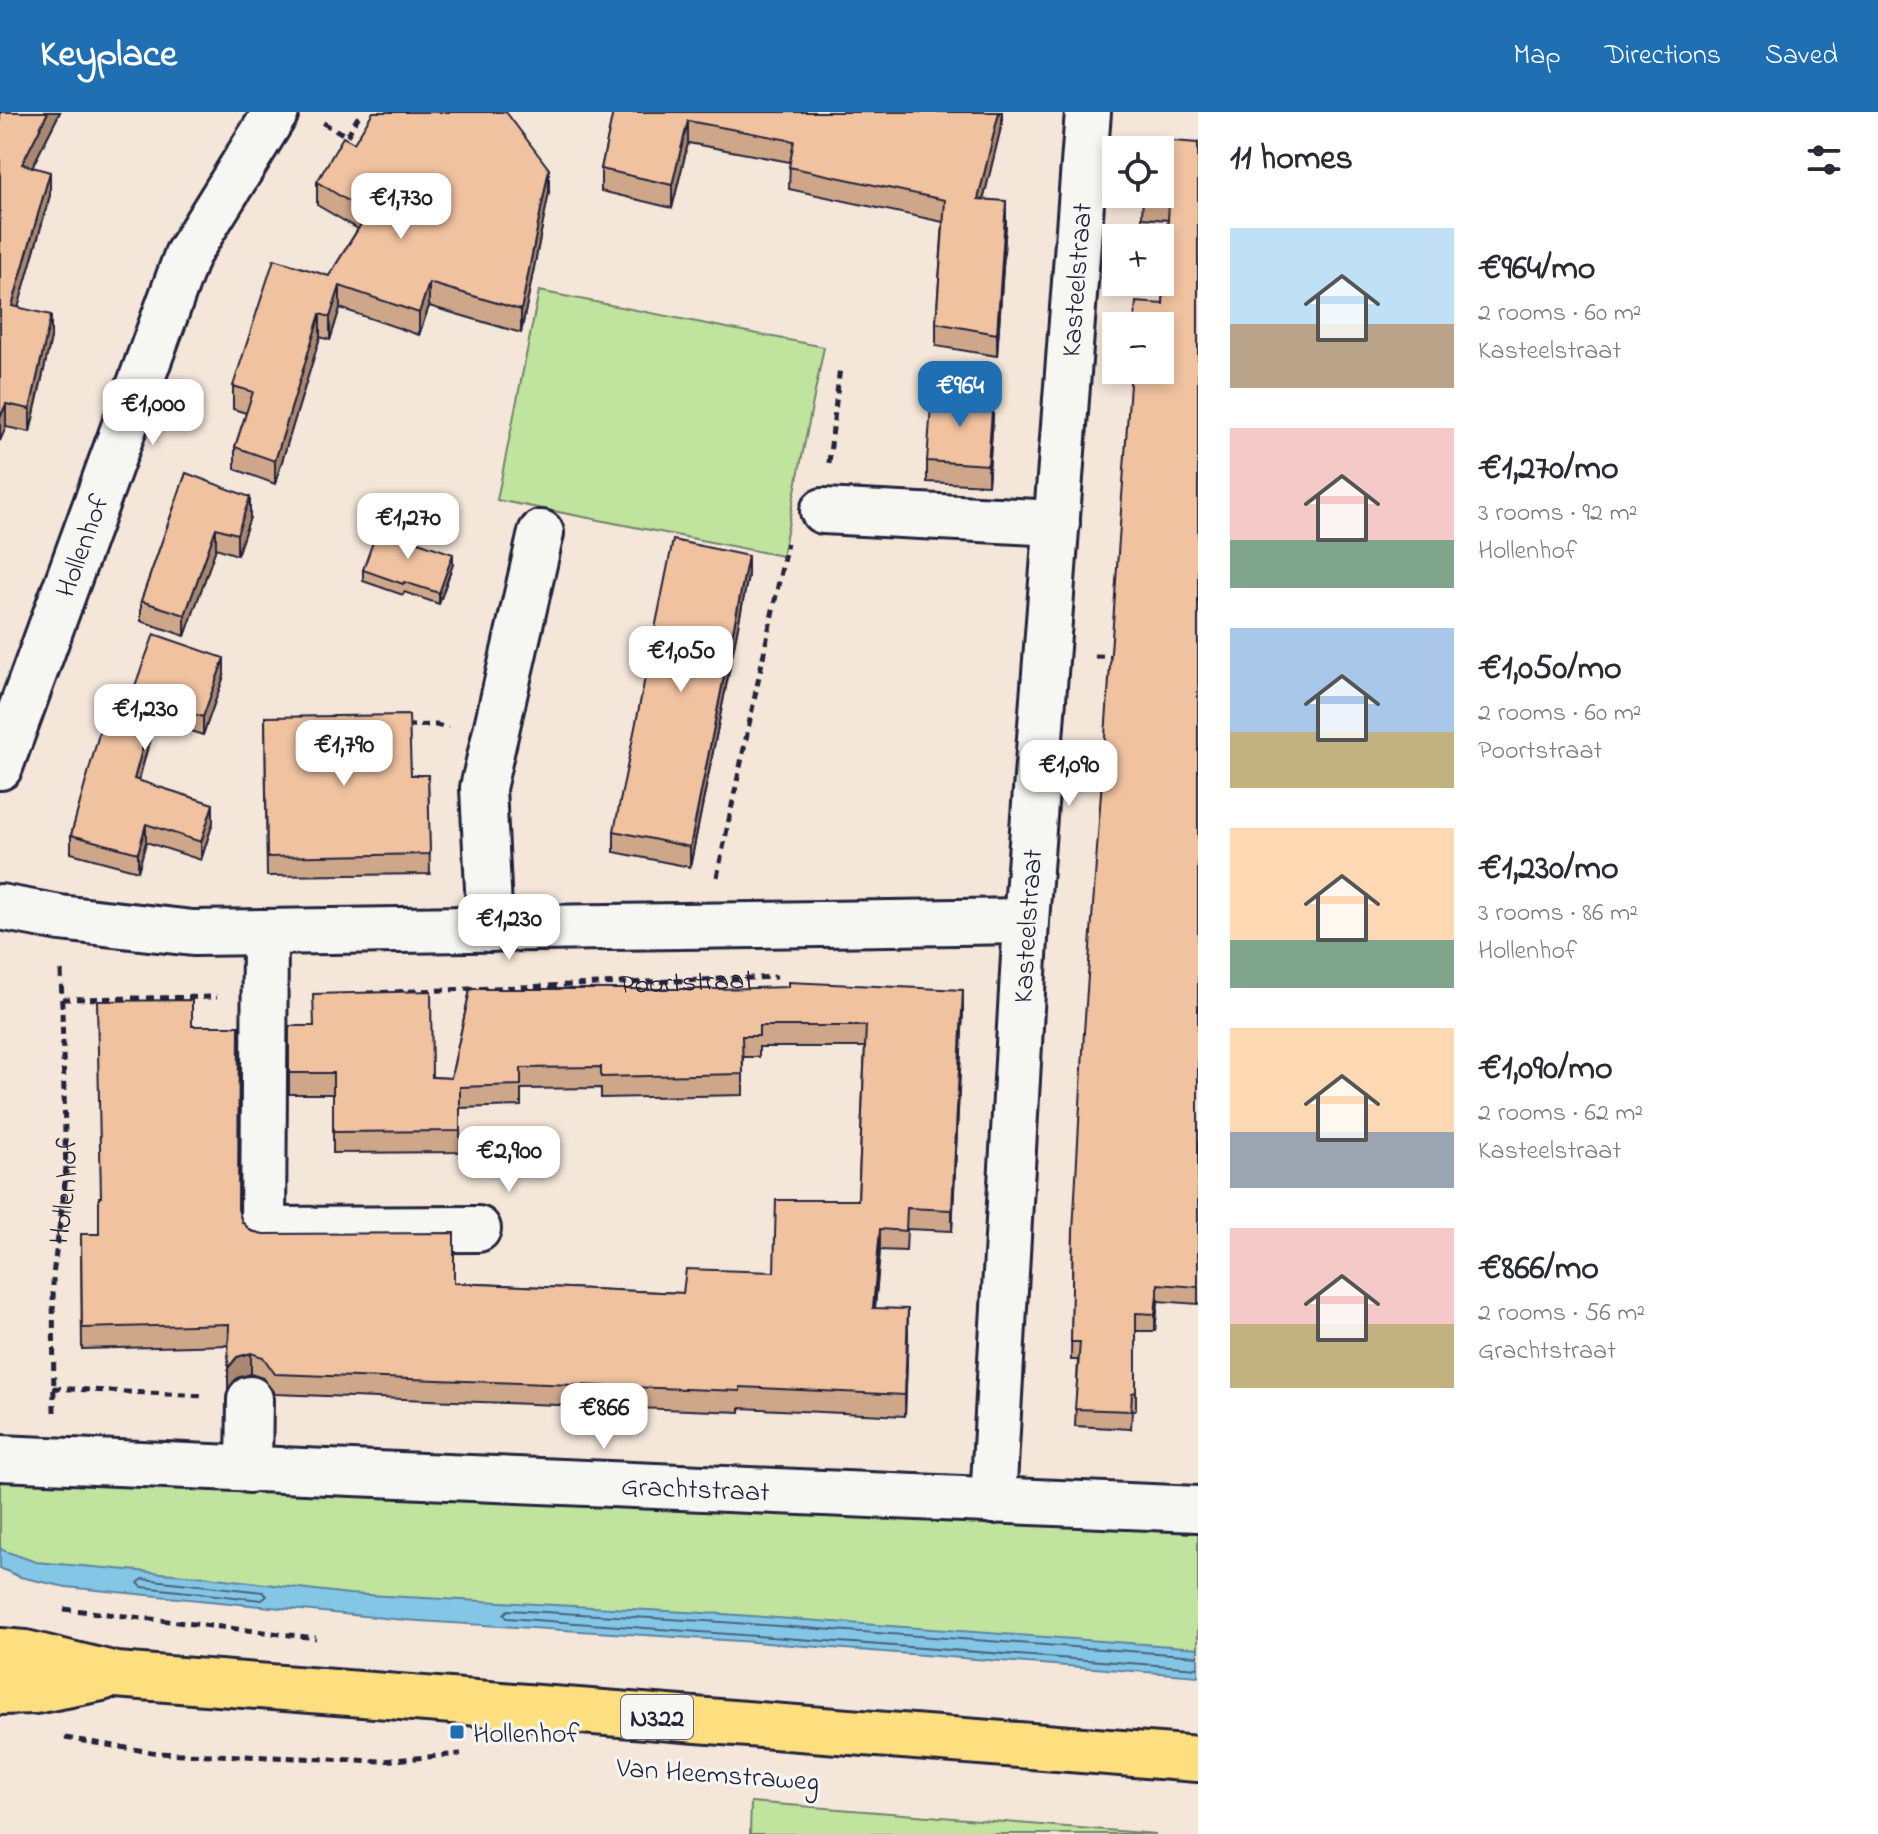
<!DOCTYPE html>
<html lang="en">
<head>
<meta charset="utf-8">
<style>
	body { margin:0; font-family:"Indie Flower",sans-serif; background:#f7f7f7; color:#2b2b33; height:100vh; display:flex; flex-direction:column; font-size:30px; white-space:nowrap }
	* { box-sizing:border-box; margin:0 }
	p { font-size:26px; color:#7c7c81 }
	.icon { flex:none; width:44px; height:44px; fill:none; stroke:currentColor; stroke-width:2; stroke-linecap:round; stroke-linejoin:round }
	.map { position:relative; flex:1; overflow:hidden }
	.sheet { display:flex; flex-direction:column; background:#fff; width:680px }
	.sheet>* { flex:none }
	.buttons { position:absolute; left:1102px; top:24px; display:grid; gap:16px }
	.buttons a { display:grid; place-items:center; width:72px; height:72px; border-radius:0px; background:#fff; box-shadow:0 4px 12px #0003; font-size:40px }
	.price { position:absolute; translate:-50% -68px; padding:0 18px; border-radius:16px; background:#fff; color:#222; font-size:26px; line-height:52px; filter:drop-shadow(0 2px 4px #0008) }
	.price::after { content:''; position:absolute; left:50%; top:48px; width:24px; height:18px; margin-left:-12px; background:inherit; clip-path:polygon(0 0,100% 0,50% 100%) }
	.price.selected { background:#1f6fb2; color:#fff }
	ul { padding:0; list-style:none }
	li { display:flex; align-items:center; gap:24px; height:200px; padding:0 32px }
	li span { display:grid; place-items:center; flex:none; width:224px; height:160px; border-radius:0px; color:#555 }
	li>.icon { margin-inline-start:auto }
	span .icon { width:96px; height:96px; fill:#fffc; stroke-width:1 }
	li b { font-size:34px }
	h2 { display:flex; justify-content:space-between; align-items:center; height:96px; padding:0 32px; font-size:34px }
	header { display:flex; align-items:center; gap:48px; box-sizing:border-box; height:112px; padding:0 40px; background:#1f6fb2; color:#fff }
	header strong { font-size:38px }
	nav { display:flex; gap:44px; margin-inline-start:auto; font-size:28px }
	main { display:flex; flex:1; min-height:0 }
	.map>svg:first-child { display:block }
</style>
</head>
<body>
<header>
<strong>Keyplace</strong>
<nav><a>Map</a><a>Directions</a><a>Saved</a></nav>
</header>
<main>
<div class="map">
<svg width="1198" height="1722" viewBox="0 0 1198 1722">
	<rect width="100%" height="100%" fill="#f4e6d9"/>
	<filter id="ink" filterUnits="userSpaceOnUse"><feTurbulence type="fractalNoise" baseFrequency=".0125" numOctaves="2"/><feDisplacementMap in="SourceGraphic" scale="16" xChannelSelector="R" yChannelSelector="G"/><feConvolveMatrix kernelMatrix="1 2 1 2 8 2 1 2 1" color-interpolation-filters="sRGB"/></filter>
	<g filter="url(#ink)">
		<!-- green -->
		<path fill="#c0e39d" stroke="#71826c" stroke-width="2" d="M539 179 824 235 782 444 497 388Z
			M0 1366 850 1402 886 1406 1042 1411 1198 1421V1558L388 1494 0 1457Z
			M751 1690 1156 1722H750Z"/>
		<!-- water -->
		<path fill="#84c6e5" stroke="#5d84a1" stroke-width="2" d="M0 1435 2 1438 36 1450 208 1465 349 1482 723 1502 1198 1536V1564L740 1529 404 1508 66 1475 20 1465 0 1456Z"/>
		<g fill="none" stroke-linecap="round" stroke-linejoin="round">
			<!-- shore -->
			<path stroke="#49647f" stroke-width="2" d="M143 1467 263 1480 267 1484 262 1488 142 1475 138 1471Z
				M1198 1544 722 1510 508 1498 504 1502 507 1506 1198 1556"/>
			<!-- minor casing -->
			<g stroke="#22223b" stroke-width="50">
				<g id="minor">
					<path d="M823 399 1057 411"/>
					<path id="s3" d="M0 655 187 143 276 0"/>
					<path d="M0 795 60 806 193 821 1026 809"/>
					<path d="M490 817 483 676 541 421"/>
					<path d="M265 820 263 1118 478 1117"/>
					<path id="s4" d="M0 1346 1198 1397"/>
					<path d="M249 1358 250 1287"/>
					<path id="s5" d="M993 1389 1026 809 1088 0"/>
				</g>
			</g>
			<!-- major casing -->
			<g stroke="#22223b" stroke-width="50">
				<path id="major" d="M0 1539 25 1541 116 1563 1198 1647
					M0 1580 35 1579 102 1566"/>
			</g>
			<!-- path -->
			<g stroke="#22223b" stroke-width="5" stroke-dasharray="8 6" stroke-linecap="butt">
				<path d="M323 11 347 24 361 0"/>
				<path d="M829 351 840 255"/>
				<path d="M1095 544 1117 545"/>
				<path d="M406 614 436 613 448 616"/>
				<path d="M717 765 787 431"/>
				<path id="s1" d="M367 881 777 865"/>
				<path d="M62 887 217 885"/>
				<path d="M53 1276 204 1284"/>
				<path id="s2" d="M54 1300 53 1163 66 1064 61 855"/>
				<path d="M64 1497 316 1526"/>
				<path d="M65 1626 158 1641 383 1649 461 1642"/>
			</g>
			<!-- minor -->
			<use href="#minor" stroke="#f6f6f2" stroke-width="44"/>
			<!-- major -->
			<use href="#major" stroke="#fddf80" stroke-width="44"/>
		</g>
		<!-- wall -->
		<path fill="#cea78a" stroke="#22223b" stroke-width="2" d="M0 0H60L32 55 50 83 18 195 51 226 30 320 6 315Z
			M602 0H1002V11L983 88 1006 111 997 244 936 234V211L943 110 789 77 790 50 688 31 672 96 601 79V57L613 2Z
			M354 31 549 80 521 221 429 194 419 223 340 196 330 228 320 225 275 372 235 357V335L246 301 233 297V274L329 164 358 117 317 93V70Z
			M1198 31V1192L1158 1189 1155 1219H1136V1298L1132 1299 1131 1317 1075 1314 1078 1248H1071L1073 1120 1163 192 1168 108 1142 106 1143 82Z
			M993 305 988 373 927 370V349Z
			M186 361 250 405 237 443 216 436 185 524 141 509V489Z
			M453 452 439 492 404 480 403 483 363 469V458Z
			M748 464 690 755 614 740V719Z
			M224 564 203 623 155 608 139 668 213 710 201 748 146 730 138 759 71 741V723L109 594 132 583Z
			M265 605 411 663H428L430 762 267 764Z
			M470 878 963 898 952 1119 907 1117 906 1139 880 1138 875 1196 908 1218 905 1304 740 1296V1300L275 1282 263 1266 251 1262 237 1266 228 1277 229 1233 82 1237 81 1122H99L192 914 238 1097 242 1110 251 1119 454 1171 683 1181 774 1160 858 1088 865 935H759V945H743V983L601 986V976L521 977V994L460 996V1040L333 1041V982H289V914L432 965 451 966Z"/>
		<!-- shaded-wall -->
		<path fill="#a88870" stroke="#22223b" stroke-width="2" d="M48 0H60L22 75V52Z
			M999 0H1002V11L978 110V87Z
			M688 9V31L672 96V73Z
			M549 57V80L521 221V198Z
			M50 60V83L12 217V194Z
			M1006 89V111L997 244V222Z
			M429 171V194L419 223V201Z
			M340 174V196L330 228V205Z
			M320 202V225L275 372V349Z
			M51 203V226L30 320V297Z
			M993 285V305L988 373V353Z
			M6 292V315L0 329V306Z
			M250 385V405L237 443V422Z
			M216 416V436L185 524V503Z
			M453 442V452L439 492V481Z
			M748 444V464L690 755V735Z
			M224 546V564L203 623V605Z
			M155 590V608L134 685V667Z
			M213 692V710L201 748V730Z
			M146 712V730L138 759V741Z
			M963 878V898L952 1119V1098Z
			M880 1117V1138L873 1217V1196Z
			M1158 1172V1189L1155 1219V1202Z
			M908 1197V1218L905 1304V1283Z
			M251 1241V1262L237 1266 228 1277V1256L237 1245Z"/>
		<!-- building -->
		<path fill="#f0c2a0" stroke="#22223b" stroke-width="2" d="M0 0H48L22 52 50 60 12 194 51 203 30 297 6 292 0 306Z
			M373 0H506L549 57 521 198 429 171 419 201 340 174 330 205 320 202 275 349 235 335 253 280 233 274 274 147 329 164 368 101 317 70 343 25 354 31Z
			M613 0H999L978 87 1006 89 997 222 936 211 945 88 789 55 794 29 688 9 672 73 601 57Z
			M1147 27 1198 31V1175L1158 1172 1155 1202 1136 1201V1280L1132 1281 1131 1299 1075 1297 1080 1230H1071L1073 1120 1084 920 1131 258H1160V214H1134L1136 190 1163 192 1169 91 1142 89 1143 82H1160V38H1146Z
			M932 280 993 285 988 353 927 349Z
			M186 361 250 385 237 422 216 416 185 503 141 489Z
			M378 416 453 442 439 481 404 470 403 472 363 458Z
			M673 428 748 444 690 735 614 719Z
			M154 522 224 546 203 605 155 590 134 667 213 692 201 730 146 712 138 741 71 723 107 593 109 594 113 578 146 587 132 582Z
			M409 603 411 663H428L430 742 267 745 265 605Z
			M788 870 963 878 952 1098 907 1096 906 1119 880 1117 873 1196 908 1197 905 1283 740 1275V1279L275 1262 263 1245 251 1241 237 1245 228 1256 229 1212 82 1216 81 1122H99V1085H101L97 889 192 888V914H239L238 1097 242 1110 251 1119 263 1122 454 1121V1171L683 1181 686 1157 774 1160 776 1088H858L866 914H759V924H742L743 962 601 965V955L521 956V973L460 975V1019L333 1020V961H289V914H314L313 882 431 879 432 965 451 966 470 878 473 877H716L788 875Z"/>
	</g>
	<!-- markers -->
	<rect fill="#1f6fb2" stroke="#f6f6f2" stroke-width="3" x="449" y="1612" width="16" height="16" rx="4"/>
	<g text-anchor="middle" stroke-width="6" stroke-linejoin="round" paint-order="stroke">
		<!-- shield labels -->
		<rect fill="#f6f6f2" stroke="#626272" stroke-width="2" x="621" y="1583" width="72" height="44" rx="6"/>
		<g font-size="26" font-weight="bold" fill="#22223b">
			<text x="657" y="1614">N322</text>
		</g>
		<!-- street labels -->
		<g font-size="28" fill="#22223b" stroke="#f6f6f2">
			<text dy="10" stroke="none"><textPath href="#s5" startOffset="1224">Kasteelstraat</textPath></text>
			<text dy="10" stroke="none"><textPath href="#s3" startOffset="236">Hollenhof</textPath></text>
			<text dy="10" stroke="none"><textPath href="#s5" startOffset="576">Kasteelstraat</textPath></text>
			<text dy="10" stroke="none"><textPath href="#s1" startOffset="320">Poortstraat</textPath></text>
			<text dy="10" stroke="none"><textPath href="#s2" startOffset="222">Hollenhof</textPath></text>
			<text dy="10" stroke="none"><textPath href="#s4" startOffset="696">Grachtstraat</textPath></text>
			<text transform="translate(718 1661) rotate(4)" y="10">Van Heemstraweg</text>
		</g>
		<!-- poi labels -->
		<g font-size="28" fill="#22223b" stroke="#f6f6f2" text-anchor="start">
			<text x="473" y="1630">Hollenhof</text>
		</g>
	</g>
</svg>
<div class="buttons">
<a><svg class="icon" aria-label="locate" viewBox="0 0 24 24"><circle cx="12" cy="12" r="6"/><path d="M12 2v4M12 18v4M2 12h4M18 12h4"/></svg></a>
<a>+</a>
<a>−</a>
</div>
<b class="price" style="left:401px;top:129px">€1,730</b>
<b class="price selected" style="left:960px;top:317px">€964</b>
<b class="price" style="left:153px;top:335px">€1,000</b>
<b class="price" style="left:408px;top:449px">€1,270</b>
<b class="price" style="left:681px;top:582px">€1,050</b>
<b class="price" style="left:145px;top:640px">€1,230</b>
<b class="price" style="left:344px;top:676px">€1,790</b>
<b class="price" style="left:1069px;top:696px">€1,090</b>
<b class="price" style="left:509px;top:850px">€1,230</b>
<b class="price" style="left:509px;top:1082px">€2,900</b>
<b class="price" style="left:604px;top:1339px">€866</b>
</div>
<section class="sheet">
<h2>11 homes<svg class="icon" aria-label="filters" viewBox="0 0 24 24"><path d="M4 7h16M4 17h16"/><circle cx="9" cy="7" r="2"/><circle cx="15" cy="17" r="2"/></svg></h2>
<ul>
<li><span style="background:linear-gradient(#bfe0f5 60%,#b9a48a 0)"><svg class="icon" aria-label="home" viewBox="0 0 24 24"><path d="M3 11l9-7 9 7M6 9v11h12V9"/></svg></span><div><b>€964/mo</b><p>2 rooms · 60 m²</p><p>Kasteelstraat</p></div></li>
<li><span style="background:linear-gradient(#f6c9c9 70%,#7fa58c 0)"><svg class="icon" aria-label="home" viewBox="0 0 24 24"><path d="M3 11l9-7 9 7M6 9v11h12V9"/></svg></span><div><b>€1,270/mo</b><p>3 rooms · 92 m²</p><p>Hollenhof</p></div></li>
<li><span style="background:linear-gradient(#a9c7e8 65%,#c2b280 0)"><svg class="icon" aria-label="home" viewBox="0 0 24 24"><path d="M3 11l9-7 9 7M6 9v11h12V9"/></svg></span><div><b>€1,050/mo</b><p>2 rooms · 60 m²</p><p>Poortstraat</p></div></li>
<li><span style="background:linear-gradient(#ffd9b3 70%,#7fa58c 0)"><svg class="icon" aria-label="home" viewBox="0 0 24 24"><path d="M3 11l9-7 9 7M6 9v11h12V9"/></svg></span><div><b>€1,230/mo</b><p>3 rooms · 86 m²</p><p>Hollenhof</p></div></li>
<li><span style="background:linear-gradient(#ffd9b3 65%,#9aa5b1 0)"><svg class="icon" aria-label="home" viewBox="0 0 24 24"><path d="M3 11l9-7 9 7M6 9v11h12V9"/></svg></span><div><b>€1,090/mo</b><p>2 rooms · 62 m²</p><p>Kasteelstraat</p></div></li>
<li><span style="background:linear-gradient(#f6c9c9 60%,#c2b280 0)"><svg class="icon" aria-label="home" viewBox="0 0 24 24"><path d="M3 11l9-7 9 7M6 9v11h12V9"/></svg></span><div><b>€866/mo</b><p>2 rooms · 56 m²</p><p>Grachtstraat</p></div></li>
</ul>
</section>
</main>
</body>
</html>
